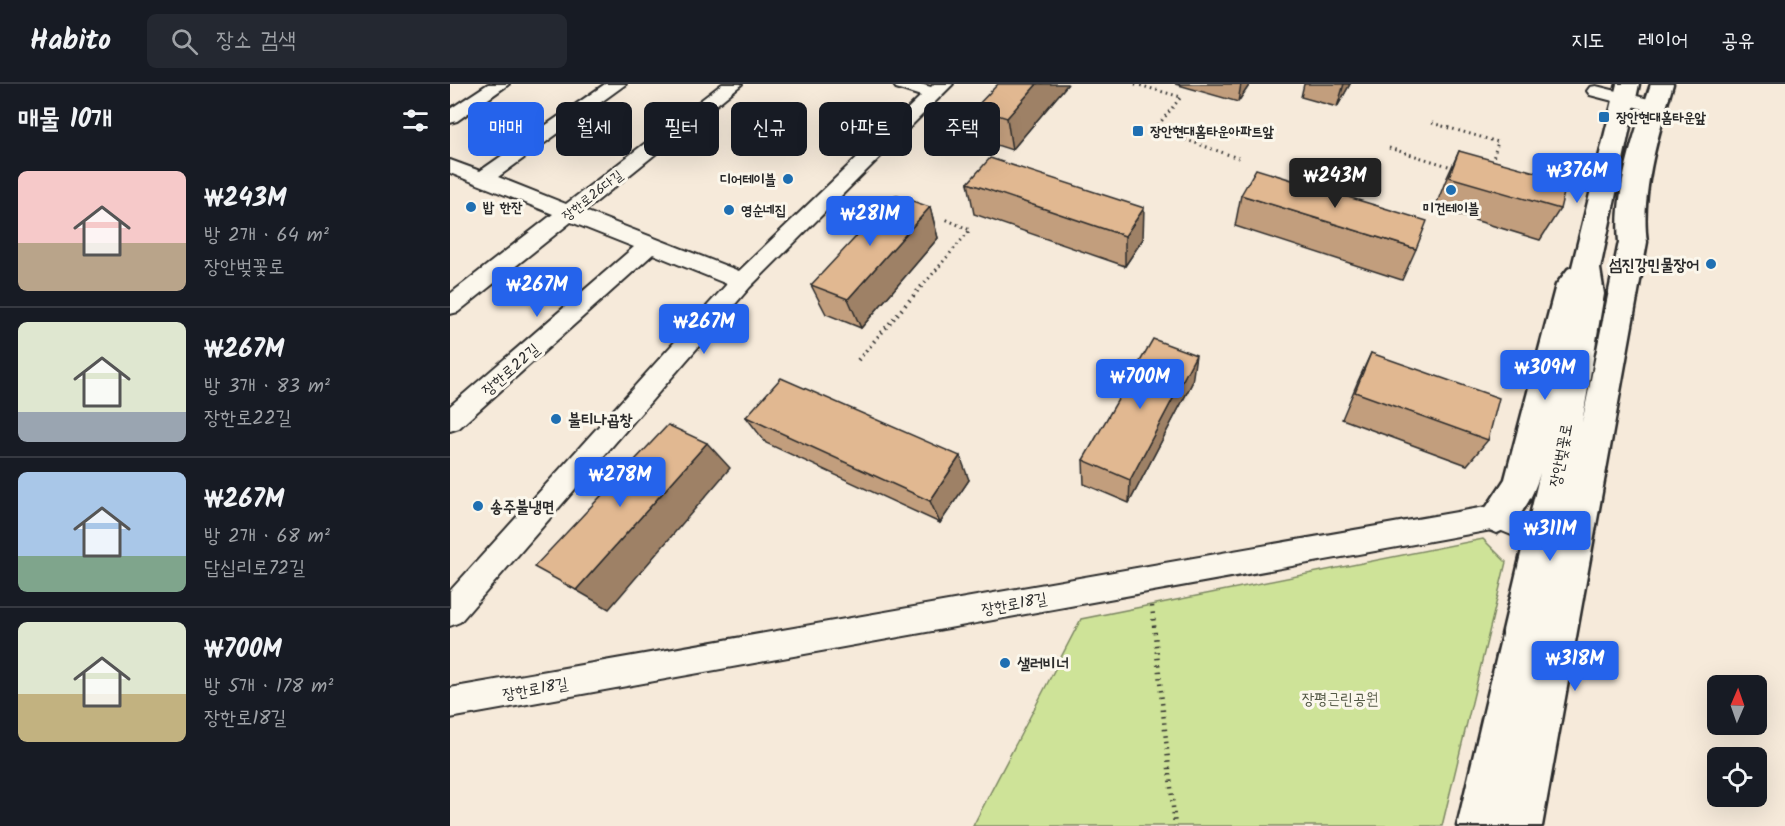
<!DOCTYPE html>
<html lang="ko">
<head>
<meta charset="utf-8">
<style>
	body { margin:0; font-family:Kalam,"Poor Story",sans-serif; background:#242831; color:#f1f3f6; height:100vh; display:flex; flex-direction:column; font-size:22px; white-space:nowrap }
	* { box-sizing:border-box; margin:0 }
	p { font-size:20px; color:#9ea1a6 }
	.icon { flex:none; width:33px; height:33px; fill:none; stroke:currentColor; stroke-width:2; stroke-linecap:round; stroke-linejoin:round }
	.map { position:relative; flex:1; overflow:hidden }
	.drawer { display:flex; flex-direction:column; background:#171b24; width:450px }
	.drawer>* { flex:none }
	.top-card { position:absolute; left:18px; top:18px; width:570px; height:54px; display:flex; gap:12px }
	.needle { width:39px; rotate:2deg }
	.fabs { position:absolute; left:1257px; top:591px; display:grid; gap:12px }
	.fabs a { display:grid; place-items:center; width:60px; height:60px; border-radius:9px; background:#171b24; box-shadow:0 6px 24px #0002; font-size:30px }
	.price { position:absolute; translate:-50% -51px; padding:0 14px; border-radius:6px; background:#2563eb; color:#fff; font-size:20px; line-height:39px; filter:drop-shadow(0 2px 3px #0008) }
	.price::after { content:''; position:absolute; left:50%; top:36px; width:18px; height:14px; margin-left:-9px; background:inherit; clip-path:polygon(0 0,100% 0,50% 100%) }
	.price.active { background:#222; color:#fff }
	ul { padding:0; list-style:none }
	li { display:flex; align-items:center; gap:18px; height:150px; padding:0 18px }
	li+li { border-top:2px solid #363941 }
	li span { display:grid; place-items:center; flex:none; width:168px; height:120px; border-radius:9px; color:#555 }
	li>.icon { margin-inline-start:auto }
	span .icon { width:72px; height:72px; fill:#fffc; stroke-width:1 }
	li b { font-size:26px }
	h2 { display:flex; justify-content:space-between; align-items:center; height:72px; padding:0 18px; font-size:26px }
	.tag { padding:0 21px; border-radius:9px; background:#171b24; box-shadow:0 6px 24px #0002; font-size:21px; line-height:54px }
	.tag.active { background:#2563eb; color:#fff }
	header { display:flex; align-items:center; gap:36px; box-sizing:border-box; height:84px; padding:0 30px; background:#171b24; border-bottom:2px solid #363941 }
	header strong { font-size:28px }
	nav { display:flex; gap:33px; margin-inline-start:auto; font-size:21px }
	.search { width:420px; height:54px; background:#242831; display:flex; align-items:center; gap:15px; box-sizing:border-box; padding:0 21px; border-radius:9px; color:#9ea1a6; font-size:22px }
	main { display:flex; flex:1; min-height:0 }
	.map>svg:first-child { display:block }
</style>
</head>
<body>
<header>
<strong>Habito</strong>
<div class="search"><svg class="icon" aria-label="search" viewBox="0 0 24 24"><circle cx="10" cy="10" r="6"/><path d="M15 15l6 6"/></svg>장소 검색</div>
<nav><a>지도</a><a>레이어</a><a>공유</a></nav>
</header>
<main>
<section class="drawer">
<h2>매물 10개<svg class="icon" aria-label="filters" viewBox="0 0 24 24"><path d="M4 7h16M4 17h16"/><circle cx="9" cy="7" r="2"/><circle cx="15" cy="17" r="2"/></svg></h2>
<ul>
<li><span style="background:linear-gradient(#f6c9c9 60%,#b9a48a 0)"><svg class="icon" aria-label="home" viewBox="0 0 24 24"><path d="M3 11l9-7 9 7M6 9v11h12V9"/></svg></span><div><b>₩243M</b><p>방 2개 · 64 m²</p><p>장안벚꽃로</p></div></li>
<li><span style="background:linear-gradient(#dfe7d0 75%,#9aa5b1 0)"><svg class="icon" aria-label="home" viewBox="0 0 24 24"><path d="M3 11l9-7 9 7M6 9v11h12V9"/></svg></span><div><b>₩267M</b><p>방 3개 · 83 m²</p><p>장한로22길</p></div></li>
<li><span style="background:linear-gradient(#a9c7e8 70%,#7fa58c 0)"><svg class="icon" aria-label="home" viewBox="0 0 24 24"><path d="M3 11l9-7 9 7M6 9v11h12V9"/></svg></span><div><b>₩267M</b><p>방 2개 · 68 m²</p><p>답십리로72길</p></div></li>
<li><span style="background:linear-gradient(#dfe7d0 60%,#c2b280 0)"><svg class="icon" aria-label="home" viewBox="0 0 24 24"><path d="M3 11l9-7 9 7M6 9v11h12V9"/></svg></span><div><b>₩700M</b><p>방 5개 · 178 m²</p><p>장한로18길</p></div></li>
</ul>
</section>
<div class="map">
<svg width="1335" height="742" viewBox="0 0 1335 742">
	<rect width="100%" height="100%" fill="#f6eada"/>
	<filter id="ink" filterUnits="userSpaceOnUse"><feTurbulence type="fractalNoise" baseFrequency=".0167" numOctaves="2"/><feDisplacementMap in="SourceGraphic" scale="12" xChannelSelector="R" yChannelSelector="G"/><feConvolveMatrix kernelMatrix="1 2 1 2 8 2 1 2 1" color-interpolation-filters="sRGB"/></filter>
	<g filter="url(#ink)">
		<!-- green -->
		<path fill="#cee398" stroke="#7c8762" stroke-width="1.5" d="M1033 455 1056 478 992 742H523L631 535Z"/>
		<g fill="none" stroke-linecap="round" stroke-linejoin="round">
			<!-- street casing -->
			<g stroke="#2b2b2b" stroke-width="4">
				<path id="street" d="M38 0H59L7 37 0 39V25Z
					M155 0H176L48 93 116 120 272 0H292L135 127 289 187 471 12 446 4 443 0H470L481 3 484 0H503L300 203 10 538 0 542V507L277 200 203 170 9 344 0 347V322L184 163 121 138 8 228 0 230V210L103 130 0 89V76L30 87Z
					M1146 2 1211 18 1214 22 1205 28 1140 11 1137 7 1140 3Z
					M1047 421 1120 449 1124 458 1120 467 1110 471 1047 445 0 634V604Z"/>
			</g>
			<!-- secondary casing -->
			<g stroke="#2b2b2b" stroke-width="5">
				<path id="secondary" d="M1167 0H1189L1150 185 1154 210 1132 339 1169 158C1164 108 1185 48 1201 0H1223C1209 48 1190 109 1197 158L1092 742H1007L1090 389C1084 411 1069 440 1047 449L1035 444 1030 433 1055 395 1106 201 1118 185 1122 183Z"/>
			</g>
			<!-- path-far2 -->
			<path stroke="#2b2b2b" stroke-width="3" stroke-dasharray="1.5 4" stroke-linecap="butt" d="M685 0 731 13 705 45 791 75
				M982 39 1048 58 1041 81
				M939 64 1005 84
				M475 199 520 146 495 135"/>
			<!-- path-far1 -->
			<path stroke="#2b2b2b" stroke-width="4" stroke-dasharray="1.5 4.5" stroke-linecap="butt" d="M408 276 476 197"/>
			<!-- path -->
			<path stroke="#2b2b2b" stroke-width="4.5" stroke-dasharray="1.5 5" stroke-linecap="butt" d="M702 522 725 742"/>
			<!-- street -->
			<use href="#street" fill="#fbf7ec" fill-rule="evenodd"/>
			<!-- secondary -->
			<use href="#secondary" fill="#fbf7ec" fill-rule="evenodd"/>
		</g>
		<!-- wall -->
		<path fill="#c29e7d" stroke="#2b2b2b" stroke-width="1.5" d="M725 0H800L788 18Z
			M854 0H900L887 23 851 13Z
			M617 1 562 66 531 56 525 24Z
			M1009 67 1110 125 1090 156 985 124 995 98Z
			M518 99 693 155 675 182 524 130Z
			M791 111 966 165 952 196 785 142Z
			M480 123 488 154 411 244 376 230 361 201Z
			M921 269 1038 356 1017 381 892 335 908 297Z
			M742 299 679 419 634 400 633 376Z
			M296 333 519 396 490 439 316 359Z"/>
		<!-- shaded-wall -->
		<path fill="#9e8166" stroke="#2b2b2b" stroke-width="1.5" d="M587 0H617V1L562 66 557 34Z
			M791 0H800L788 18Z
			M894 0H900L887 23Z
			M480 123 488 154 411 244 398 215Z
			M694 124 693 155 675 182V152Z
			M746 271 742 299 679 419 680 396Z
			M257 359 280 384 159 525 126 506Z
			M510 372 519 396 490 439 480 417Z"/>
		<!-- building -->
		<path fill="#e1b891" stroke="#2b2b2b" stroke-width="1.5" d="M548 0H587L557 34 525 24Z
			M1009 67 1117 97 1110 125 999 93Z
			M540 74 694 124 675 152 518 99Z
			M806 85 977 137 966 165 791 111Z
			M445 111 480 123 398 215 361 201Z
			M703 255 746 271 680 396 633 376Z
			M921 269 1049 314 1038 356 905 308Z
			M331 294 510 372 480 417 296 333Z
			M218 341 257 359 126 506 84 483Z"/>
	</g>
	<!-- markers -->
	<g fill="#1f6fb2" stroke="#fbf7ec" stroke-width="2">
		<rect x="1148" y="27" width="12" height="12" rx="3"/>
		<rect x="682" y="41" width="12" height="12" rx="3"/>
		<circle cx="338" cy="95" r="6"/>
		<circle cx="1001" cy="106" r="6"/>
		<circle cx="21" cy="123" r="6"/>
		<circle cx="279" cy="126" r="6"/>
		<circle cx="1261" cy="180" r="6"/>
		<circle cx="106" cy="335" r="6"/>
		<circle cx="28" cy="422" r="6"/>
		<circle cx="555" cy="579" r="6"/>
	</g>
	<g text-anchor="middle" stroke-width="6" stroke-linejoin="round" paint-order="stroke">
		<!-- far-poi labels -->
		<g font-size="14" font-weight="bold" fill="#2b2b2b" stroke="#fbf7ec" text-anchor="start">
			<text x="1166" y="38">장안현대홈타운앞</text>
			<text x="700" y="52">장안현대홈타운아파트앞</text>
			<text x="326" y="100" text-anchor="end">디어테이블</text>
			<text x="33" y="128">밥 한잔</text>
			<text x="1001" y="129" text-anchor="middle">미건테이블</text>
			<text x="291" y="131">영순네집</text>
		</g>
		<!-- far-street labels -->
		<g font-size="14" fill="#2b2b2b" stroke="#fbf7ec">
			<text transform="translate(142 111) rotate(-38)" y="5">장한로26다길</text>
		</g>
		<!-- poi labels -->
		<g font-size="16" font-weight="bold" fill="#2b2b2b" stroke="#fbf7ec" text-anchor="start">
			<text x="1249" y="186" text-anchor="end">섬진강민물장어</text>
			<text x="118" y="341">불티나곱창</text>
			<text x="40" y="428">송주불냉면</text>
			<text x="567" y="585">샐러비너</text>
		</g>
		<!-- street labels -->
		<g font-size="16" fill="#2b2b2b" stroke="#fbf7ec">
			<text transform="translate(60 285) rotate(-41)" y="6">장한로22길</text>
			<text transform="translate(1110 371) rotate(-79)" y="6">장안벚꽃로</text>
			<text transform="translate(564 519) rotate(-10)" y="6">장한로18길</text>
			<text transform="translate(85 604) rotate(-10)" y="6">장한로18길</text>
		</g>
		<!-- park labels -->
		<g font-size="16" fill="#545946" stroke="#fbf7ec">
			<text x="890" y="620">장평근린공원</text>
		</g>
	</g>
</svg>
<div class="fabs">
<a><svg class="needle" viewBox="-14 -14 28 28"><path d="M0-13l5 13h-10z" fill="#e53935"/><path d="M0 13l5-13h-10z" fill="#9ea1a6"/></svg></a>
<a><svg class="icon" aria-label="locate" viewBox="0 0 24 24"><circle cx="12" cy="12" r="6"/><path d="M12 2v4M12 18v4M2 12h4M18 12h4"/></svg></a>
</div>
<b class="price" style="left:1127px;top:120px">₩376M</b>
<b class="price active" style="left:885px;top:125px">₩243M</b>
<b class="price" style="left:420px;top:163px">₩281M</b>
<b class="price" style="left:87px;top:234px">₩267M</b>
<b class="price" style="left:254px;top:271px">₩267M</b>
<b class="price" style="left:1095px;top:317px">₩309M</b>
<b class="price" style="left:690px;top:326px">₩700M</b>
<b class="price" style="left:170px;top:424px">₩278M</b>
<b class="price" style="left:1100px;top:478px">₩311M</b>
<b class="price" style="left:1125px;top:608px">₩318M</b>
<div class="top-card">
<a class="tag active">매매</a>
<a class="tag">월세</a>
<a class="tag">필터</a>
<a class="tag">신규</a>
<a class="tag">아파트</a>
<a class="tag">주택</a>
</div>
</div>
</main>
</body>
</html>
